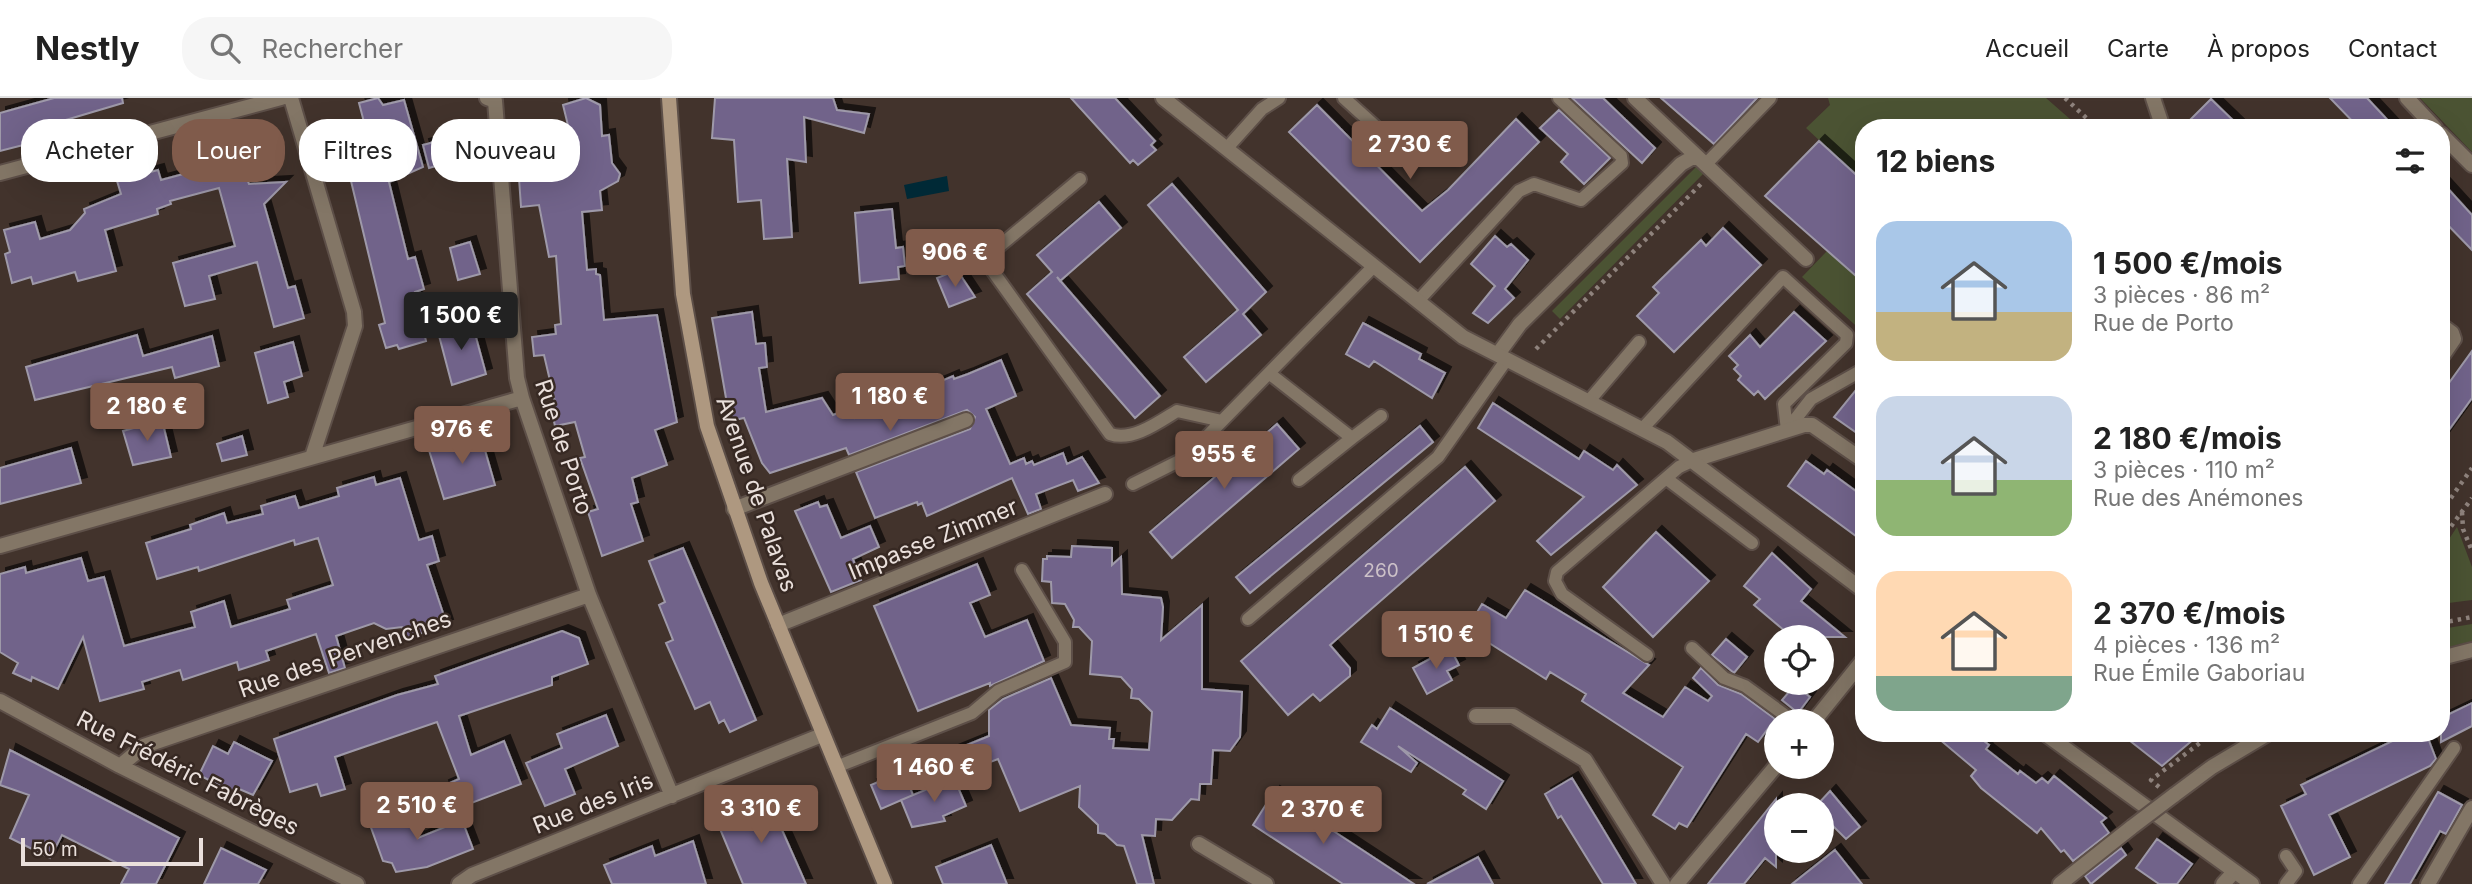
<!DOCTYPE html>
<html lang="fr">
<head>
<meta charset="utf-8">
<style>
	body { margin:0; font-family:Inter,sans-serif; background:#f6f6f6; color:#222; height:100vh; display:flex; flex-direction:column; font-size:26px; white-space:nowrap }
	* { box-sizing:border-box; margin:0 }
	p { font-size:23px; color:#767676 }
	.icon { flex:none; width:38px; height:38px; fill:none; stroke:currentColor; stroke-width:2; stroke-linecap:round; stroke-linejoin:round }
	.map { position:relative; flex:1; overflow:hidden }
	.details { position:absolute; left:1855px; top:21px; width:595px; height:623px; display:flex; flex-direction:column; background:#fff; border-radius:28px; box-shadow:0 7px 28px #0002 }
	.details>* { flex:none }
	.top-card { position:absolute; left:21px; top:21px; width:665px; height:63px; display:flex; gap:14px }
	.tools { position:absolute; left:1764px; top:527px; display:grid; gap:14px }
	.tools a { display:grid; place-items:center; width:70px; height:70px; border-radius:50%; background:#fff; box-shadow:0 7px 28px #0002; font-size:35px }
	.scale { position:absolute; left:21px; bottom:18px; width:182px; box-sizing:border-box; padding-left:7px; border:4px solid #eae0dc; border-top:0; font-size:19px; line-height:24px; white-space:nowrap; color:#eae0dc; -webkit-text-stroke:5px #372923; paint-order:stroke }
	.price { position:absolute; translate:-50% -60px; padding:0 16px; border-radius:7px; background:#805b4b; color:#fff; font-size:23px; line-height:46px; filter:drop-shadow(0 2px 4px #0008) }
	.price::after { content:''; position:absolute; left:50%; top:42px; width:21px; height:16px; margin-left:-10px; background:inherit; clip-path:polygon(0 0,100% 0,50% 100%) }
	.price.active { background:#222; color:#fff }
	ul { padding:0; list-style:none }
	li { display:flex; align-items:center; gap:21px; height:175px; padding:0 21px }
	li span { display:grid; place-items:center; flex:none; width:196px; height:140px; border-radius:21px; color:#555 }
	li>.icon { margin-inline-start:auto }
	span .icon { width:84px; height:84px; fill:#fffc; stroke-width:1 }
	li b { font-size:30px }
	h2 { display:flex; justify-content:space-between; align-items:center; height:84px; padding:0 21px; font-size:30px }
	.pill { padding:0 24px; border-radius:28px; background:#fff; box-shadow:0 7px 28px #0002; font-size:24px; line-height:63px }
	.pill.active { background:#805b4b; color:#fff }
	header { display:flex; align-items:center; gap:42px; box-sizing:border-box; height:98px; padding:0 35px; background:#fff; border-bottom:2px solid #e0e0e0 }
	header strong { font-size:33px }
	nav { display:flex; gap:38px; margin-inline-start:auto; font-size:24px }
	.search { width:490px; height:63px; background:#f6f6f6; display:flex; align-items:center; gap:18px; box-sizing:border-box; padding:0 24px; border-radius:28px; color:#767676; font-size:26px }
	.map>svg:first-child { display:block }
</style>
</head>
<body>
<header>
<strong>Nestly</strong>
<div class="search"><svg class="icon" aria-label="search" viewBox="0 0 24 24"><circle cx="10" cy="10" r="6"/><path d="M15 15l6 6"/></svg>Rechercher</div>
<nav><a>Accueil</a><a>Carte</a><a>À propos</a><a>Contact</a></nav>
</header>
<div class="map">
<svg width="2472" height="786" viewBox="0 0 2472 786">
	<defs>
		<filter id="shadow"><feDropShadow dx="6" dy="-6" stdDeviation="0" flood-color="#0009"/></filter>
	</defs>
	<rect width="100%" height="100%" fill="#42332c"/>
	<!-- green -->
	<path fill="#4b5333" d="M1828 0H2046L2078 28 1864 30V84L1806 30 1830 7Z
		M2420 0H2472V54Z
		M1696 69 1704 75 1560 221 1552 213Z
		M1827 153 1864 185V235L1802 179Z
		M2457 429 2472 469V502L2441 506V453Z
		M2472 526V543L2441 551V531Z"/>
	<!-- water -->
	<path fill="#002936" d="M947 78 949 93 907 101 904 87Z"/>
	<!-- building -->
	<path fill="#71638a" stroke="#9e99a9" stroke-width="2" filter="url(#shadow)" d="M54 0H122L123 5 32 32 35 44 0 53V15Z
		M378 0 383 7 404 2 423 69 389 84 408 161 415 159 424 191 415 194 426 243 399 251 397 247 386 250 379 227 385 225 351 83 355 82 353 76 376 70 359 5Z
		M586 0 600 7 602 38 609 37 612 65 620 76 618 83 600 93 602 112 582 114 587 172 596 171V176L600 177 604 222 657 217 677 324 655 332 667 367 632 380 638 404 631 406 643 443 602 458 588 414 598 411 580 360 585 359 575 324 555 328 550 305 555 304 544 257 534 258 532 239 556 236 555 227 561 226 556 158 549 159 539 107 521 109 518 66 576 60 563 7Z
		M715 0H833L837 12 869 16 864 35 804 19 806 64 787 61 792 139 764 141 761 102 738 104 734 42 712 40Z
		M1071 0H1115L1155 43 1151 47 1156 52 1138 67 1133 62 1130 65Z
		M1572 0H1603L1655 50 1642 65Z
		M1661 0H1757L1714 46Z
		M2330 0H2367L2395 30H2359Z
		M2211 1 2241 30H2182Z
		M1317 7 1422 113 1448 92 1516 21 1539 44 1420 164 1289 34Z
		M1559 12 1610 60 1584 86 1561 64 1568 56 1540 30Z
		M474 33 479 56 429 70 423 47Z
		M1819 43 1864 84V185L1765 98Z
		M237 54 249 86 286 84 264 106 288 190 295 188 304 220 274 229 257 164 209 178 215 201 185 208 173 165 235 148 219 90 170 103 171 106 157 111 158 116 105 132 116 173 78 183 75 174 33 186 31 179 12 185 5 156 10 154 4 132 35 124 40 141 70 132 85 115 84 111 121 96 117 83 158 72 161 82 213 68 211 62Z
		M2441 83 2472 117V152L2441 120Z
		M1172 86 1266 194 1243 216 1261 237 1206 284 1184 259 1238 212 1148 107Z
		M1099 104 1121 130 1060 183 1057 179 1160 298 1135 320 1027 196 1052 174 1037 157Z
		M892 111 896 150 903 149 905 168 898 169 899 181 860 185 855 115Z
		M1723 130 1761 167 1674 254 1637 218 1659 195 1653 189 1701 142 1706 148Z
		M1495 138 1507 149 1511 146 1528 162 1505 191 1514 200 1488 225 1473 215 1495 188 1471 166Z
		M470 144 480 176 458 182 450 150Z
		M957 172 975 199 949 209 937 180Z
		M752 214 756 246 765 245 767 269 759 270 766 314 822 300 833 317 851 310 855 320 953 278 954 281 968 276 1001 262 1016 298 986 311 1010 366 1024 360 1026 366 1032 363 1034 367 1063 355 1067 366 1082 359 1099 385 1078 393 1073 382 1036 396 1041 411 1028 416 1012 380 927 418 922 405 918 407 917 404 875 420 856 374 970 331 975 319 967 312 849 357 846 350 770 375 762 365 744 320 730 323 712 220Z
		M1794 214 1826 243 1765 301 1758 293 1754 297 1738 282 1741 278 1734 271 1738 267 1729 258 1750 237 1760 249Z
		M471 221 486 276 452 287 437 230Z
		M1363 225 1421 256 1419 261 1445 275 1432 300 1374 263 1369 269 1346 256Z
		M137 237 143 258 212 238 219 268 175 280 172 269 35 302 26 269Z
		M293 244 302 278 284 284 288 299 268 305 255 255Z
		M2472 253V300L2441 343V296Z
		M1864 282V340L1834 319Z
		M1493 305 1579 361 1584 353 1613 372 1617 367 1637 387 1551 457 1537 443 1584 399 1478 330Z
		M162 322 171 359 133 367 123 333Z
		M1277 326 1299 351 1172 460 1150 434Z
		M1420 328 1433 344 1250 495 1236 479Z
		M480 335 495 387 444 401 428 349Z
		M242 338 247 357 222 363 217 346Z
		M71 350 81 385 0 406V370Z
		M1806 363 1824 376 1827 372 1864 399V444L1788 388Z
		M1465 369 1495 403 1330 547 1350 570V578L1320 603 1313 596 1288 617 1241 563Z
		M374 379 376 387 400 380 419 442 432 438 439 463 427 467 447 527 406 540 402 529 386 531 374 525 336 538 345 570 329 575 316 536 266 553 269 562 239 572 237 564 183 582 180 572 142 584 144 591 100 603 83 539 58 591 32 579 31 583 13 575 18 565 0 554V476L25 469 26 475 81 460 88 483 104 479 124 548 195 529 191 514 224 503 231 529 290 511 287 502 333 487 318 440 295 447 294 442 199 473 198 469 157 481 146 445 191 431 190 427 224 415 227 425 263 416 261 408 295 398 299 410 339 398 337 390Z
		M818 404 820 409 827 407 841 440 870 428 879 449 853 461 861 482 831 494 795 413Z
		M1656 434 1709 483 1653 539 1603 489Z
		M1072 448 1112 450V467L1121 459 1122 496 1161 500 1163 509 1161 542 1202 507V591L1242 594 1240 639 1230 653 1213 652 1211 686H1200L1199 702 1191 701 1172 722 1156 721 1155 738 1142 737 1154 786H1137L1124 748 1117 747 1105 736 1098 735V727L1079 709 1080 688 1020 713 998 661 961 675 952 653 989 638V612L1003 601 1051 580 1071 627 1110 630 1109 641H1114L1113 650 1149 652 1152 614 1139 601 1131 600 1132 591 1121 579 1090 576 1092 543 1079 529H1073L1074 522 1065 506 1052 505 1051 484 1042 483 1043 461H1047V458L1071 459Z
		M683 450 756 622 730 634 724 622 719 625 710 604 695 611 666 545 673 542 659 507 665 504 649 463Z
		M1772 455 1811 491 1801 503 1845 539H1792L1754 507 1760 501 1744 488Z
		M977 466 990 497 970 505 985 539 1027 522 1044 563 990 588V585L918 613 874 508Z
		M1525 492 1649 567 1623 595 1663 619 1685 589 1708 603 1712 598 1693 580 1701 570 1718 587 1741 596 1775 621 1758 644 1746 636 1687 729 1679 725 1675 731 1653 717 1683 669 1582 603 1586 596 1550 574 1546 581 1467 531 1482 506 1506 520Z
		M562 533 579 540 588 566 552 579V587L459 618 471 657 504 643 521 686 453 712 443 688 459 681 437 624 335 659 345 691 321 698 317 686 290 694 274 641 397 597 438 586 435 578Z
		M1726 541 1747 559 1734 575 1712 557Z
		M1450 550 1459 567 1447 573 1452 582 1427 596 1413 570Z
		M1795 587 1810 599 1798 615 1782 602Z
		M2472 605V628L2441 644V620Z
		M1390 610 1503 683 1486 711 1463 696 1466 692 1398 648 1417 665 1411 674 1361 644 1372 627 1377 631Z
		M606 617 618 648 565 671 575 696 545 708 526 665 562 650 557 636Z
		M1932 635H1974L1989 647 1986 651 2018 676 2020 673 2036 685 2042 680 2048 685 2054 678 2106 720 2101 724 2109 735 2073 763 2064 752 2061 754 2041 730 2037 735 1981 690 1971 678 1976 672Z
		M2120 635H2201L2162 668Z
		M2409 635H2426L2436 661 2430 668 2329 717 2350 759 2314 777 2281 708 2306 696 2301 687Z
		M234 644 272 663 253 697 237 690 234 695 199 677 213 648 228 656Z
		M10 652 179 740 156 786H121L129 771 62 737 50 760 10 740 29 697 0 687Z
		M903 673 913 697 881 711 871 687Z
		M954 680 966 708 943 718 945 723 912 729 901 702Z
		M1572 680 1600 726 1636 786H1603L1561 718 1558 720 1545 696Z
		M1830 693 1860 729 1846 741 1822 717V707H1817Z
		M1274 694 1414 786H1343L1253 727Z
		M2438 694 2462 707 2446 736 2440 733 2410 786H2385Z
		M776 696 788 730 782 732 806 786H743L718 726 731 721 728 716Z
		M1776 701V769L1765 760 1744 786H1708Z
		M402 711 405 717H409L418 740 462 722 473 751 427 769 396 774 392 765 383 763 369 724Z
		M2157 741 2192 766 2177 786H2159L2136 770Z
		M693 743 706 786H612L604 767 652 748 655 758Z
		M991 747 1007 786H943L936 769Z
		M221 750 266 772 258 786H204Z
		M2121 750 2126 757 2091 786 2085 778Z
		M1835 752 1862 786H1792Z
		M1478 759 1493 786H1427Z"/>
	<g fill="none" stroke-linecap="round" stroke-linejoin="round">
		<!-- service casing -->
		<g stroke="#5d4f48" stroke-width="16">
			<path id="service" d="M1344 0 1407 57
				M1227 50 1262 11 1279 0
				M1705 67 1770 0
				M1080 81 984 161 1110 336C1132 344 1159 324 1177 313L1222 323 1373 169
				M1418 203 1519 93 1534 86 1581 102 1622 65 1621 58 1559 0
				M1270 276 1352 340 1299 382
				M1588 304 1639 244
				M1643 330 1783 179 1847 237 1846 245 1784 306 1787 332
				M1787 332 1811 301 1864 271
				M1352 340 1381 318
				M1667 381 1752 445
				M1133 386 1187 359 1222 323
				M1248 521 1438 359 1507 261
				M1692 550 1724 580 1745 588 1793 623
				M1647 557 1562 496 1555 483 1557 474 1679 369 1694 362
				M836 669 972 615 998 593 1065 564V544L1022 472
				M2286 758 2296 773 2286 786
				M2359 786 2454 650"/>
		</g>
		<!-- minor casing -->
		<g stroke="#5d4f48" stroke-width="18">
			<path id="minor" d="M291 0 354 214 355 228 312 359
				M487 0 495 3 517 280 522 300 589 497 672 698
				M1635 0 1806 161
				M2153 0 2163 30
				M2407 0 2435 30
				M2441 36 2472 67
				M0 75 281 0
				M2441 227 2452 235 2454 241 2441 260
				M1498 256 1520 226 1681 66 1695 58
				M1694 362 1804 327H1812L1864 363
				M734 411 966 322
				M0 448 522 300
				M778 527 1105 396
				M0 603 120 668 357 786
				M1476 618H1513L1585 662 1663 786
				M1814 623 1864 561
				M120 668 144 648 589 497
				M1199 746 1266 786
				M459 786 472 777 822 637
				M1677 786 1776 668
				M2223 786 2234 774
				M2428 786 2472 710"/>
		</g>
		<!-- tertiary casing -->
		<g stroke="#5d4f48" stroke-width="18">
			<path id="tertiary" d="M1163 0 1463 239 1667 344 1864 493
				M2441 560 2472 552
				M2044 635 2252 786
				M2173 698 2212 669 2269 635
				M2060 786 2132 729"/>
		</g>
		<!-- secondary casing -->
		<g stroke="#5d4f48" stroke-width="18">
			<path id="secondary" d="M669 0 683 196 707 328 761 485 885 786"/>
		</g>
		<!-- path -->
		<path stroke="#8f837d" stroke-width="4.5" stroke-dasharray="3.5 5" stroke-linecap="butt" d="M2065 0 2097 30
			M1536 251 1701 86
			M2441 414 2472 370
			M2462 414 2463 431 2472 453
			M2441 442 2472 400
			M2441 525 2472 519
			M2159 689 2151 682 2213 635"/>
		<!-- service -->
		<use href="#service" stroke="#837666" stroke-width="12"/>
		<!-- minor -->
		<use href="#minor" stroke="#837666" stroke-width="14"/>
		<!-- tertiary -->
		<use href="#tertiary" stroke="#837666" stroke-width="14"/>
		<!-- secondary -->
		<use href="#secondary" stroke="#ae9880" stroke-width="14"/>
		<!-- tertiary-bridge casing -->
		<g stroke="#5d4f48" stroke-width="18" stroke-linecap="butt">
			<path id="tertiary-bridge" d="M2132 729 2173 698"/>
		</g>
		<!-- tertiary-bridge -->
		<use href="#tertiary-bridge" stroke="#837666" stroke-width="14"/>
	</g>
	<g text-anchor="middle" stroke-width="5" stroke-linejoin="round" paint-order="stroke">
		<!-- number labels -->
		<g font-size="19" fill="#ccc1c8">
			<text x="1381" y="479">260</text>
		</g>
		<!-- street labels -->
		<g font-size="23" fill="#eae0dc" stroke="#372923">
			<text transform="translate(564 349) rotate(72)" y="8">Rue de Porto</text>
			<text transform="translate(757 396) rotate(71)" y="8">Avenue de Palavas</text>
			<text transform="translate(933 441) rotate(-22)" y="8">Impasse Zimmer</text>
			<text transform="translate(345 556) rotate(-19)" y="8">Rue des Pervenches</text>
			<text transform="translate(188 675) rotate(27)" y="8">Rue Frédéric Fabrèges</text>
			<text transform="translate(593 705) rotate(-22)" y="8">Rue des Iris</text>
		</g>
	</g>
</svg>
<div class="tools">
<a><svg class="icon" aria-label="locate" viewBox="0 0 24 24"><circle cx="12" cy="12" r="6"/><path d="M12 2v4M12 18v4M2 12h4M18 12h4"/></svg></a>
<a>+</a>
<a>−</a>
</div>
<div class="scale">50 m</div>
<b class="price" style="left:1410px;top:83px">2 730 €</b>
<b class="price" style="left:955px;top:191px">906 €</b>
<b class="price active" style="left:461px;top:254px">1 500 €</b>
<b class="price" style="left:890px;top:335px">1 180 €</b>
<b class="price" style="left:147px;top:345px">2 180 €</b>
<b class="price" style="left:462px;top:368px">976 €</b>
<b class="price" style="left:1224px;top:393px">955 €</b>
<b class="price" style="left:1436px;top:573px">1 510 €</b>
<b class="price" style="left:934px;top:706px">1 460 €</b>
<b class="price" style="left:417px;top:744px">2 510 €</b>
<b class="price" style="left:761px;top:747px">3 310 €</b>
<b class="price" style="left:1323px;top:748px">2 370 €</b>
<div class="top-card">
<a class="pill">Acheter</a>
<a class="pill active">Louer</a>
<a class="pill">Filtres</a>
<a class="pill">Nouveau</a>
</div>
<section class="details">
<h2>12 biens<svg class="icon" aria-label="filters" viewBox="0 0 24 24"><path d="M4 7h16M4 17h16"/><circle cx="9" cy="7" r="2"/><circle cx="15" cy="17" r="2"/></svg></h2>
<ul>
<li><span style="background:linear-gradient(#a9c7e8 65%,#c2b280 0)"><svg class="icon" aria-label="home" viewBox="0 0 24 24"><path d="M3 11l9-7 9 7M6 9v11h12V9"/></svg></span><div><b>1 500 €/mois</b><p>3 pièces · 86 m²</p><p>Rue de Porto</p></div></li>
<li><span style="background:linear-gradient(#c9d6e8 60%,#8fb573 0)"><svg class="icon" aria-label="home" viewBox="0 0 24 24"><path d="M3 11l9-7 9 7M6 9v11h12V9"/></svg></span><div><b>2 180 €/mois</b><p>3 pièces · 110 m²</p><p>Rue des Anémones</p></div></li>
<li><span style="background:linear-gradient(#ffd9b3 75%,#7fa58c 0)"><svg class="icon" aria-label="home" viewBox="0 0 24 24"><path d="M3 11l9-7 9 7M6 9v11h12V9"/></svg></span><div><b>2 370 €/mois</b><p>4 pièces · 136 m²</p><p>Rue Émile Gaboriau</p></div></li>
</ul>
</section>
</div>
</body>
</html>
